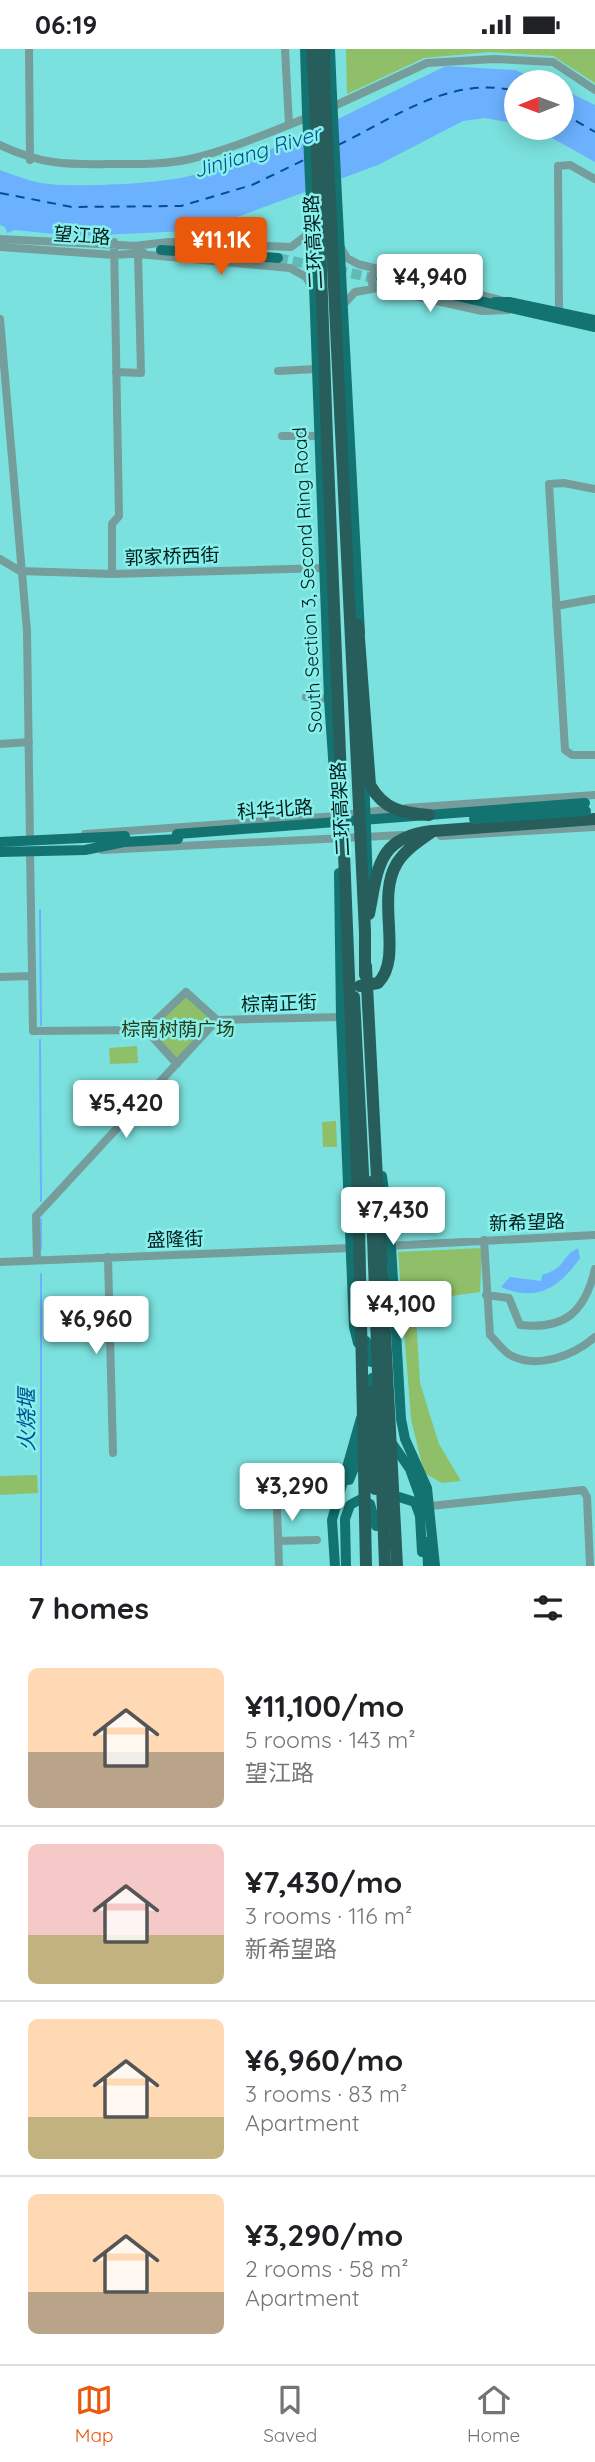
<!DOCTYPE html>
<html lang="en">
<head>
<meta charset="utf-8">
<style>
	body { margin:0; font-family:Quicksand,"Noto Sans SC",sans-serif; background:#f6f6f6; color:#202124; height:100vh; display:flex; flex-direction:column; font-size:26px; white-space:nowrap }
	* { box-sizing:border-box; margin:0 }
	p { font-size:23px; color:#757577 }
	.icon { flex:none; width:38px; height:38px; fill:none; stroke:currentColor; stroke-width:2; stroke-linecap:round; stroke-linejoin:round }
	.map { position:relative; height:1517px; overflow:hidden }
	.details { display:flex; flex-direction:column; background:#fff; flex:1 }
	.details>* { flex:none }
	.needle { width:46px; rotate:269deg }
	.buttons { position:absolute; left:504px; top:21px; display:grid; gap:14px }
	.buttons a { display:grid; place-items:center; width:70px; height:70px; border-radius:50%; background:#fff; box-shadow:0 4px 18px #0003; font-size:35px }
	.price { position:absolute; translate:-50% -60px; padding:0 16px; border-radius:7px; background:#fff; color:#222; font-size:23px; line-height:46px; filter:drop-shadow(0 2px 4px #0008) }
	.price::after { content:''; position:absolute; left:50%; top:42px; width:21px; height:16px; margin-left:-10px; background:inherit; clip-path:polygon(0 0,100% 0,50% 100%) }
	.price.selected { background:#ea580c; color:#fff }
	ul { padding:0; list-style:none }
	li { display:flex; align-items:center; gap:21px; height:175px; padding:0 28px }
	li+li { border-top:2px solid #e0e0e0 }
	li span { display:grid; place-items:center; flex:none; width:196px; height:140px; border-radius:10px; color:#555 }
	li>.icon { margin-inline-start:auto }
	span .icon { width:84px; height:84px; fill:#fffc; stroke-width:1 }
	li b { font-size:30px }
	h2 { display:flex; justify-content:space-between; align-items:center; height:84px; padding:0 28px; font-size:30px }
	.status { display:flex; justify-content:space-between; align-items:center; height:49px; padding:0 35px; background:#fff; direction:ltr }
	.status svg { height:19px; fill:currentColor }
	.tabs { display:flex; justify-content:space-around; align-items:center; height:98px; border-top:2px solid #e0e0e0; background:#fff; font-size:19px; color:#757577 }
	.tabs a { display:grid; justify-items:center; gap:4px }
	.tabs .selected { color:#ea580c }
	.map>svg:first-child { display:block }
</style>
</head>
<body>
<div class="status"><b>06:19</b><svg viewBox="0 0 49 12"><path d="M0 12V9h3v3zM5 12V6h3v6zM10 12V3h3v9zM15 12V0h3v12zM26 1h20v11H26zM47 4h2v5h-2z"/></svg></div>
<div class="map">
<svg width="595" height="1517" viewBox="0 0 595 1517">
	<rect width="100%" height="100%" fill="#7be1de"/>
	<!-- green -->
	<path fill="#8fbf68" d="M346 0H595V34L553 7 490 3 424 9 347 45Z
		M186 943 217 971 177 1015 146 981Z
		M137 997 138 1014 110 1015 109 999Z
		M336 1072 337 1098H323L322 1073Z
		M482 1199 480 1243 415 1252 420 1334 439 1395 461 1432 442 1434 424 1424 411 1370 398 1203Z
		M37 1426 38 1444 0 1446V1427Z"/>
	<!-- water -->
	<path fill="#6cb1fe" d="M446 17 515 21 545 33H516V75L485 69 463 72 378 116 240 167 188 182 75 187 15 181 7 184 5 178 0 176V121C13 126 27 131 41 134 72 139 154 135 185 128 269 110 367 54 446 17Z
		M562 40 595 56V113L534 79H562Z
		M578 1199 580 1209C560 1238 537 1254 501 1238L510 1228 541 1232 542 1226C568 1218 559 1209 578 1199Z"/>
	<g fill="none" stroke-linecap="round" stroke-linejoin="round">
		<!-- stream -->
		<path stroke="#6cb1fe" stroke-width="2" d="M40 861 41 976
			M40 991 41 1152
			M41 1170V1200
			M41 1517V1225"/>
		<!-- ferry -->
		<path stroke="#015094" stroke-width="2" stroke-dasharray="9 7" stroke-linecap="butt" d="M562 64 595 83
			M338 96C395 69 450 26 516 42
			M0 144 72 158 181 157 252 136 304 111"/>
		<!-- major-tunnel -->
		<path stroke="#62bab7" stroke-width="10" stroke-dasharray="10 5" stroke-linecap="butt" d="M278 209 379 230"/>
		<!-- minor -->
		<path stroke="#759d9b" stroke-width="8" d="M29 0 30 111
			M285 0 289 76
			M330 59 427 14 494 10 553 13 595 41
			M0 96C40 115 66 116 109 115 136 115 163 116 190 110 231 100 271 83 311 67
			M0 190 138 197
			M134 197 168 193 291 198 311 183
			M340 197 347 209 358 215 500 251
			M0 198 114 206 144 204
			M378 239 372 235 371 228 375 222 381 220
			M342 257 355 243 378 239 482 262 508 261
			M559 263 558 117 570 116 595 130
			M0 270 27 582 30 791
			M278 322 316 320
			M116 323 141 324 138 205 290 219 306 228 313 240
			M282 387H318
			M595 440 564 434 549 435 565 701 572 706H595
			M0 510 20 522 112 525 325 519
			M112 525V475L119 467 114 193
			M556 557 595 550
			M306 648 329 650
			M0 695 29 693
			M406 759 595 746
			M85 785 337 767 393 760
			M441 787 595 778
			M102 801 403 786
			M30 802 33 982 146 981 186 943 217 971 341 968
			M0 928 31 927
			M146 981 177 1015
			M484 1191 490 1286C496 1292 503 1302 510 1306 538 1321 574 1306 595 1288
			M388 1197 595 1186
			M108 1208 113 1404
			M37 1211 36 1167 217 971
			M0 1213 350 1199
			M486 1246 509 1249 520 1276C565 1281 585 1263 595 1220
			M276 1432 279 1517
			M430 1457 583 1441 587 1448 590 1517
			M278 1492 317 1491"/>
		<!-- major -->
		<path stroke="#137371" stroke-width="10" d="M305 0 307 63
			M330 0 332 47
			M337 148 360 584
			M311 154 329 650 336 752
			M161 201 278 209
			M381 230 595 278
			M495 253H509L595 271
			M364 726 368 835
			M0 793 125 787
			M0 803 85 801 124 793 178 790
			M339 824 341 968 354 1278 358 1294
			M382 1127 391 1197 401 1370 405 1390 427 1439 435 1517
			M366 1292 371 1313
			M365 1350 372 1329
			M389 1390 410 1420 424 1459
			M349 1431 363 1397
			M389 1455 399 1448 415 1453 420 1467 422 1503
			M427 1493 428 1517
			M335 1517 332 1471 361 1369
			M346 1517 345 1470 350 1456 359 1451 370 1455 376 1477"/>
		<!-- highway -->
		<path stroke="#275e5c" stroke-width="12" d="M312 0 315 52
			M324 0 325 49
			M327 389 337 631
			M433 782 595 770
			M365 883V926
			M354 948 364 1143
			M371 1133 385 1517
			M372 1343 375 1440"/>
		<!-- major-bridge -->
		<path stroke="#137371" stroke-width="10" d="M332 47 337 148
			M307 63 311 154
			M474 770 586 762
			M177 785 585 754"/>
		<!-- highway-bridge -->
		<path stroke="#275e5c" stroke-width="12" d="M325 49 365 883
			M315 52 327 389
			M358 576 370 736C384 761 402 764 429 766
			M337 631 359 1175 366 1517
			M369 865C378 820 377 788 432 782
			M366 917 397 1517
			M360 937 378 934C404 908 375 850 397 814 405 801 420 791 433 782"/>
	</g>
	<g text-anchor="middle" stroke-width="5" stroke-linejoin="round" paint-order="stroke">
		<!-- street labels -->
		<g font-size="19" fill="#001e1d" stroke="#88efeb">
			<text transform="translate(82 186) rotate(4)" y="7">望江路</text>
			<text transform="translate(313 193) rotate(-93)" y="7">二环高架路</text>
			<text transform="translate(172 507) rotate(-2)" y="7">郭家桥西街</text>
			<text transform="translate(307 531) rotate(-93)" y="7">South Section 3, Second Ring Road</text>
			<text transform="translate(275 760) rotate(-4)" y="7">科华北路</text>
			<text transform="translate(340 760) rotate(-93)" y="7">二环高架路</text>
			<text transform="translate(279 954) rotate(-2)" y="7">棕南正街</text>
			<text transform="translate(527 1173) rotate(-2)" y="7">新希望路</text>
			<text transform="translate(175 1190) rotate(-2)" y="7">盛隆街</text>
		</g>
		<!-- park labels -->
		<g font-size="19" fill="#293e18" stroke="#88efeb">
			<text x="178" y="987">棕南树荫广场</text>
		</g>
		<!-- water labels -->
		<g font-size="21" font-style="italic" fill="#015094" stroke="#88efeb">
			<text transform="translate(257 103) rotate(-17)" y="7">Jinjiang River</text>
			<text transform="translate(27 1371) rotate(-90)" y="7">火烧堰</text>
		</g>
	</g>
</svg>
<div class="buttons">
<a><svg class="needle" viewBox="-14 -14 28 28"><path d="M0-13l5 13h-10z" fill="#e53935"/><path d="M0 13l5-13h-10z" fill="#757577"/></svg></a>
</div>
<b class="price selected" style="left:221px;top:228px">¥11.1K</b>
<b class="price" style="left:430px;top:265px">¥4,940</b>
<b class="price" style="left:126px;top:1091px">¥5,420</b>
<b class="price" style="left:393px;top:1198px">¥7,430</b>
<b class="price" style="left:401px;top:1292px">¥4,100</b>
<b class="price" style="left:96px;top:1307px">¥6,960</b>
<b class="price" style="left:292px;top:1474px">¥3,290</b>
</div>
<section class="details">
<h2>7 homes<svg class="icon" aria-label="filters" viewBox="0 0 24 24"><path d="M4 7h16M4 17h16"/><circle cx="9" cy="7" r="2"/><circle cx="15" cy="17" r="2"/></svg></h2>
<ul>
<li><span style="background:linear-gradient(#ffd9b3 60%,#b9a48a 0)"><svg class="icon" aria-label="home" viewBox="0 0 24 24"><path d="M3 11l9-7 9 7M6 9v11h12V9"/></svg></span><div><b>¥11,100/mo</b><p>5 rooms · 143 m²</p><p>望江路</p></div></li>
<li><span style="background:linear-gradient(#f6c9c9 65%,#c2b280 0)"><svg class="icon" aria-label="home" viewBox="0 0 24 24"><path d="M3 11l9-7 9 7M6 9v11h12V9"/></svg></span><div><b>¥7,430/mo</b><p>3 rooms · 116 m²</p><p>新希望路</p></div></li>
<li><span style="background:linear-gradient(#ffd9b3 70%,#c2b280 0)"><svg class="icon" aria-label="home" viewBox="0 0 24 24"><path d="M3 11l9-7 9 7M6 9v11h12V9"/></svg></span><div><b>¥6,960/mo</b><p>3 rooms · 83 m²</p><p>Apartment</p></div></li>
<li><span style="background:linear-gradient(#ffd9b3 70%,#b9a48a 0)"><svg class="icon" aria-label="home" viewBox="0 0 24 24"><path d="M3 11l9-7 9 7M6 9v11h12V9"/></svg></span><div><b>¥3,290/mo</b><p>2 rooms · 58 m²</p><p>Apartment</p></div></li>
</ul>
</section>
<nav class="tabs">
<a class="selected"><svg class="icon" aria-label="map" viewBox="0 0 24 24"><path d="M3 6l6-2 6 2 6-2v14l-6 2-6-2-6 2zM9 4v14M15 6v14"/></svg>Map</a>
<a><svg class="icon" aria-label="saved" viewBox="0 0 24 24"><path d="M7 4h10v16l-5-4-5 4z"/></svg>Saved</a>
<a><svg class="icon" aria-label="home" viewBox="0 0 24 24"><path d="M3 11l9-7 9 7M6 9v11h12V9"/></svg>Home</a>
</nav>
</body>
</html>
